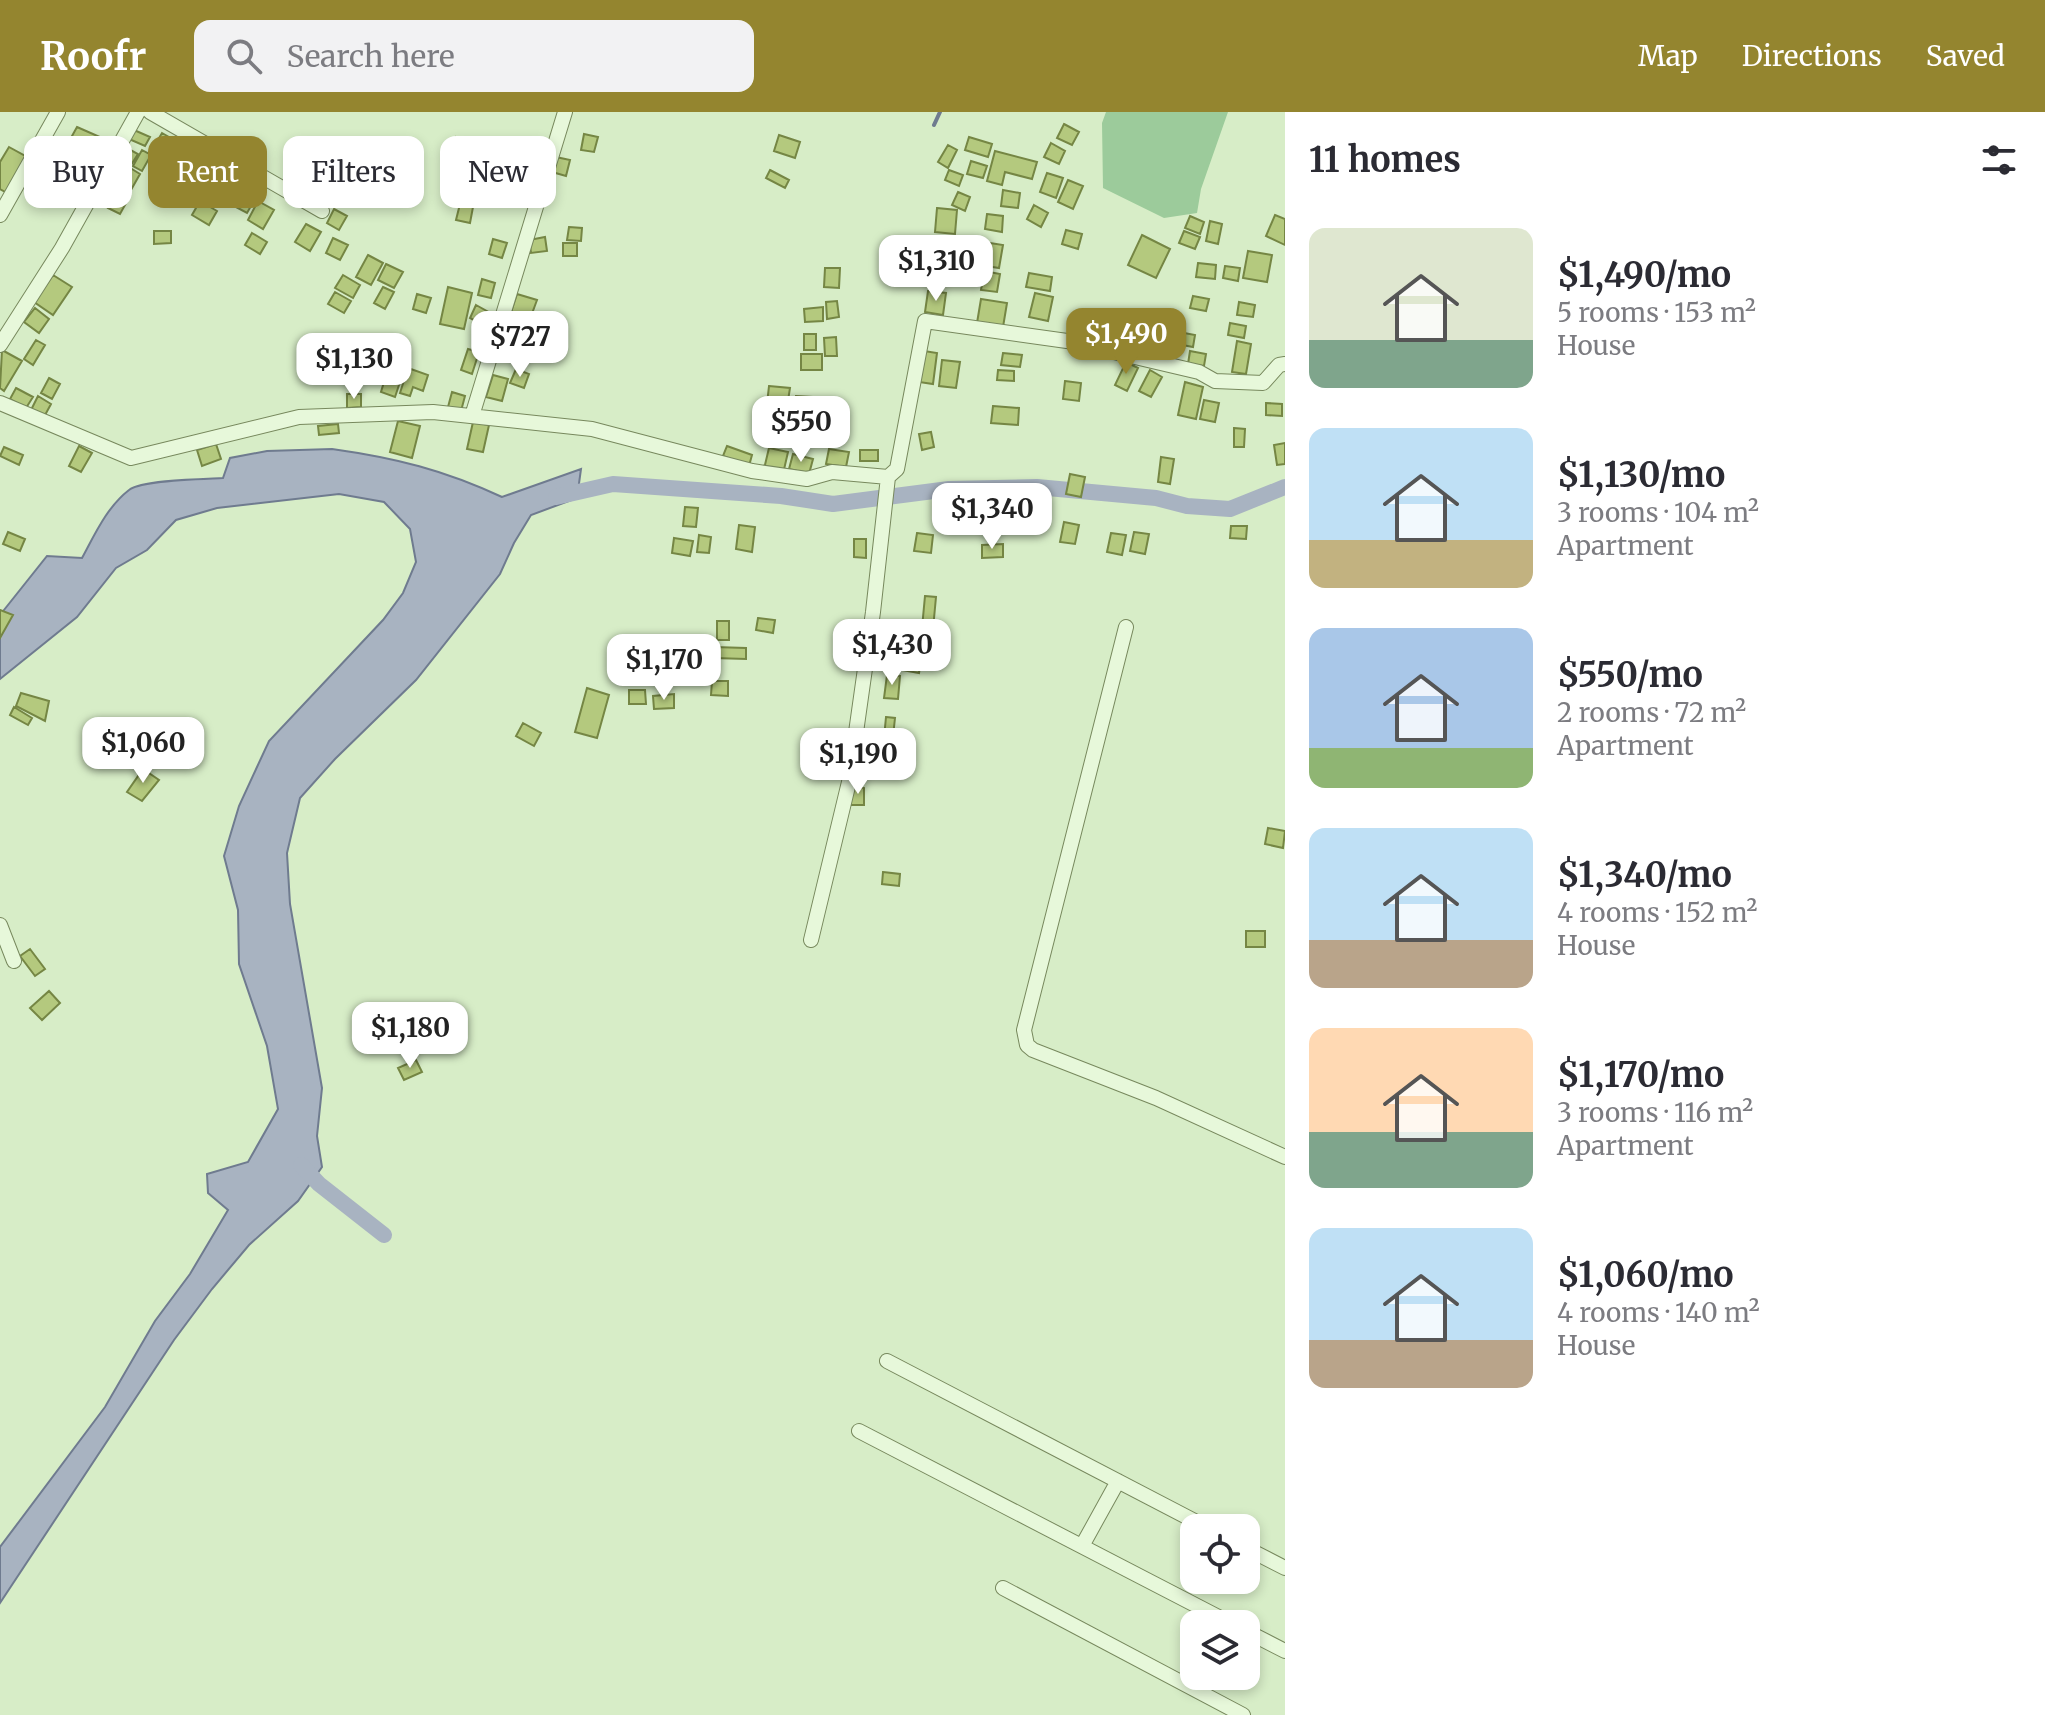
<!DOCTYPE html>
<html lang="en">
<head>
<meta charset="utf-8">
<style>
	body { margin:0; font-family:Merriweather,serif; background:#f2f2f3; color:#2b2b33; height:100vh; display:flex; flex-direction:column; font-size:30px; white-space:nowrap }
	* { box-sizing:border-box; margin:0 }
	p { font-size:26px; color:#7c7c81 }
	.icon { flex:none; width:44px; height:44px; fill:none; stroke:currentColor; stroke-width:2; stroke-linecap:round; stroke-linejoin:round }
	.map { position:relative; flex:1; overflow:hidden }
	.panel { display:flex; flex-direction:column; background:#fff; width:760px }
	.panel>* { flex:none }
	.banner { position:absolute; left:24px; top:24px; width:760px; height:72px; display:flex; gap:16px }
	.fabs { position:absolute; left:1180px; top:1402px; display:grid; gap:16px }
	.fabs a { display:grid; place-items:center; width:80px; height:80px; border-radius:16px; background:#fff; box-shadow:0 4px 12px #0003; font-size:40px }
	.price { position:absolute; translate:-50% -68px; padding:0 18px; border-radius:16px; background:#fff; color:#222; font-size:26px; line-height:52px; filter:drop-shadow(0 2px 4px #0008) }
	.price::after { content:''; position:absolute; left:50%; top:48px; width:24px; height:18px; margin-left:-12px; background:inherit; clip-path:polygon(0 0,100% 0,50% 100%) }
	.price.active { background:#94852f; color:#fff }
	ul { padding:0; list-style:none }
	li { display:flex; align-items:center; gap:24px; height:200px; padding:0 24px }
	li span { display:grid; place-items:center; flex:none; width:224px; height:160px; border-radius:16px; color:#555 }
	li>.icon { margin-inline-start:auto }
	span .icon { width:96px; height:96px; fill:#fffc; stroke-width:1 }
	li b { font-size:34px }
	h2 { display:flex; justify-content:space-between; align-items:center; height:96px; padding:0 24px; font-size:34px }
	.chip { padding:0 28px; border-radius:16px; background:#fff; box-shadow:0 4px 12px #0003; font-size:28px; line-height:72px }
	.chip.active { background:#94852f; color:#fff }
	header { display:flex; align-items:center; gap:48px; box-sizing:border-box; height:112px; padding:0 40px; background:#94852f; color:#fff }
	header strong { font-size:38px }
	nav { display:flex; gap:44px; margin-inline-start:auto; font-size:28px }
	.search { width:560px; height:72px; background:#f2f2f3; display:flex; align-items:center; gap:20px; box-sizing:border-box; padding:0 28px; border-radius:16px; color:#7c7c81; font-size:30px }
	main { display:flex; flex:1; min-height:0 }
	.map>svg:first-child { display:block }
</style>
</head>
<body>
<header>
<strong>Roofr</strong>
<div class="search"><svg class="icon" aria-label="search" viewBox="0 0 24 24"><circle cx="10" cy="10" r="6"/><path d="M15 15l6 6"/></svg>Search here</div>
<nav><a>Map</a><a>Directions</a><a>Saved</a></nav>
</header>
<main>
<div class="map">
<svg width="1285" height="1603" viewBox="0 0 1285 1603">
	<rect width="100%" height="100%" fill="#d7edc7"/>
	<!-- green -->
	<path fill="#9ccb9b" d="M1106 0H1228L1201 77 1197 101 1164 106 1103 76 1102 11Z"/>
	<!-- water -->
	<path fill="#a8b3c1" stroke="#6f7b8f" stroke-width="2" d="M332 337C396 346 444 358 502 385L581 357 577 386 531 403 514 431 500 462 416 568 335 647 300 686 287 741 290 792 322 976 317 1024 322 1055 298 1089 249 1133 212 1177 174 1228 0 1491V1435L105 1295 155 1209 190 1162 228 1098 208 1081 207 1062 248 1050 278 997 267 934 239 852 238 798 224 744 239 694 269 629 383 508 403 481 416 450 410 417 384 390 339 382 217 396 176 408 147 438 116 456 77 505 0 567V503L47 444 82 446C95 422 107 395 129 378 141 368 204 367 223 366L230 346 267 339Z"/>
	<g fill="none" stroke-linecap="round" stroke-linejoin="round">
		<!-- stream -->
		<path stroke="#6f7b8f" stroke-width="4" d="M934 13 940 0"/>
		<!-- canal -->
		<path stroke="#a8b3c1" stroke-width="16" d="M556 385 613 372 781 384 833 392 949 377 1037 375 1156 386 1187 394 1230 397 1285 375
			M301 1053 319 1072 384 1123"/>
	</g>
	<!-- building -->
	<path fill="#b4c97e" stroke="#758644" stroke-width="2" d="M1064 12 1079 20 1072 33 1057 26Z
		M77 15 109 29 97 59 62 42Z
		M134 18 150 25 145 34 129 27Z
		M162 21 176 29 166 46 152 38Z
		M584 22 598 25 594 40 581 38Z
		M779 23 800 30 795 46 774 39Z
		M456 25 469 28 466 44 452 41Z
		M969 25 992 32 988 45 965 38Z
		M1051 31 1065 39 1059 52 1044 45Z
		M948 33 957 38 948 56 938 50Z
		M9 35 27 45 7 81 0 77V50Z
		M125 35 138 42 131 53 118 46Z
		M183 35 199 43 193 54 177 45Z
		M142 38 151 43 142 59 133 54Z
		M995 39 1037 50 1032 67 1005 60 1002 73 987 69Z
		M556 45 570 48 566 64 552 60Z
		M119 49 140 62 131 78 110 66Z
		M487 49 498 50 495 67 484 66Z
		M971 49 987 54 983 66 967 62Z
		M770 58 789 68 785 76 766 66Z
		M949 58 963 63 959 74 945 68Z
		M1047 61 1063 66 1056 86 1040 80Z
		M109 68 118 73 109 87 100 82Z
		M1068 68 1083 74 1073 97 1058 90Z
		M118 78 130 84 120 102 108 96Z
		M1003 78 1020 81 1018 96 1001 94Z
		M958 80 970 85 965 99 952 93Z
		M244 81 255 87 247 101 236 95Z
		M200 89 217 99 209 113 192 103Z
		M258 89 274 98 263 117 248 108Z
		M460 92 473 95 470 111 456 108Z
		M1034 93 1048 101 1041 115 1027 107Z
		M937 96 957 98 955 122 935 120Z
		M334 97 347 104 339 118 327 111Z
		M987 102 1003 104 1002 120 985 117Z
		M1275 103 1285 107V133L1266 124Z
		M1190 104 1204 110 1200 122 1185 116Z
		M1210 109 1222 112 1218 132 1206 129Z
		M306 112 321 120 310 139 295 130Z
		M569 115 582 116 581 129 567 128Z
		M1066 118 1082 122 1078 137 1062 132Z
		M154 119H171V131L154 132Z
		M1184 119 1200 125 1195 137 1179 131Z
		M252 121 267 130 260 142 245 133Z
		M1142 123 1170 137 1156 166 1128 153Z
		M545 125 547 139 531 141 529 128Z
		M333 126 348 133 340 148 326 141Z
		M493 127 507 131 502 146 489 142Z
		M563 131H577V144H563Z
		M990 131 1003 133 999 156 986 154Z
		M1248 139 1272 143 1267 170 1243 166Z
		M368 143 383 151 371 173 356 165Z
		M1198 151 1216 153 1215 167 1196 165Z
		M386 152 403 160 394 176 378 168Z
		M1225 154 1240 156 1238 169 1223 166Z
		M825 156H840L839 176 824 175Z
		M984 159 1000 162 997 180 981 178Z
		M1029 161 1052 165 1050 179 1026 175Z
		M53 163 72 175 53 203 34 190Z
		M343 163 360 173 353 186 335 176Z
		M482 167 495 171 491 186 478 183Z
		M383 175 394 180 385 197 374 191Z
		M448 175 472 181 464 217 440 212Z
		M928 179 946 181 943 203 925 200Z
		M335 180 351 189 344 201 328 192Z
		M1035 181 1053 185 1048 209 1029 205Z
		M417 182 431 186 426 201 413 197Z
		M517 182 537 188 530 207 511 200Z
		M1193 184 1209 187 1206 199 1190 196Z
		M981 187 1007 191 1003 215 977 211Z
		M837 189 839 205 827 207 826 190Z
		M1239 190 1255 193 1253 205 1237 203Z
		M476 193 501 207 494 219 470 206Z
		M823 195V209L805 210 804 197Z
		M35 196 49 207 39 221 24 210Z
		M509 204 528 210 522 226 504 220Z
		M1230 211 1246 214 1244 226 1228 223Z
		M1179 220 1195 223 1193 235 1177 232Z
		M804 222H816V238H804Z
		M836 225 837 244H825L824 226Z
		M36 228 45 233 33 253 24 247Z
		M1237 229 1251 232 1246 262 1232 260Z
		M468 237 479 240 472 262 461 258Z
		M2 238 22 249 4 279 0 276Z
		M924 239 937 241 933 272 919 270Z
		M1190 239 1206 242 1204 254 1188 252Z
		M1003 241 1022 243 1020 255 1001 253Z
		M801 242H822V258H801Z
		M942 248 960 250 956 276 939 274Z
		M390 250 405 255 395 285 381 280Z
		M1126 250 1138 256 1127 279 1115 273Z
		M408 256 428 263 423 279 413 275 410 284 400 281Z
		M516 257 529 262 524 276 510 271Z
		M998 258 1014 259V269L997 268Z
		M1150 258 1162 265 1151 285 1139 279Z
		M493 263 508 267 502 289 486 285Z
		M49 266 60 272 52 287 41 281Z
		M1065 269 1081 271 1079 289 1063 287Z
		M1185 270 1203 275 1196 307 1178 303Z
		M769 274 790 276 787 295 767 292Z
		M16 276 33 285 26 296 10 287Z
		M452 280 465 284 461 299 448 295Z
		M347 282H361V295L347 296Z
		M38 284 51 292 44 305 31 298Z
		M796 284 812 285 810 315 795 314Z
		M1204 288 1219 291 1215 310 1200 307Z
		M1266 291 1282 292V304L1266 303Z
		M993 294 1019 296 1018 313 991 311Z
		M398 309 420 314 412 346 390 340Z
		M473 310 489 313 483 340 467 337Z
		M338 312 339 321 319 323 318 314Z
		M1234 316 1245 317 1244 335H1234Z
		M931 320 934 335 922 338 919 322Z
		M1285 331V352L1277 353 1274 333Z
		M216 332 221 347 202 354 197 338Z
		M79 334 92 341 81 360 69 354Z
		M727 334 752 343 749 354 723 344Z
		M4 335 23 343 19 353 0 344Z
		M769 336 788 340 783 362 764 357Z
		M829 337 849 340 846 355 826 352Z
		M860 338H878V349H860Z
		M793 342 813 347 809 362 789 357Z
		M1161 345 1174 347 1170 372 1158 370Z
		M1070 362 1085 365 1081 385 1066 382Z
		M685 395 698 396 696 415 683 414Z
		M1064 410 1079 413 1075 432 1060 430Z
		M739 413 755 415 752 440 736 437Z
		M1231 414H1247L1246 427 1230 426Z
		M8 420 25 427 20 439 3 432Z
		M1134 420 1149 422 1145 442 1130 439Z
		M917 421 933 423 931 441 914 439Z
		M1111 421 1126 423 1122 443 1107 440Z
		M699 423 711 425 709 441 697 440Z
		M674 426 693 429 690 444 672 441Z
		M854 427H866V446L854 445Z
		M1003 432V445L982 446V433Z
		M925 484 936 485 933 517 922 516Z
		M0 498 13 503 0 526Z
		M758 506 775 508 773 521 756 518Z
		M717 509H729V528H717Z
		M906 528 923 530 921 543 904 540Z
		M714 535 746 536V547L714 546Z
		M904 546 921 548 919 561 902 558Z
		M887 563 900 564 898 587 884 586Z
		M712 569H728V584L711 583Z
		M587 576 609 583 597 626 575 620Z
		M629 578H645L646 592H629Z
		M21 581 49 589 45 609 16 594Z
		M674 582V596L654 597 653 584Z
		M14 595 32 606 28 613 10 603Z
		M886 605 895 606 891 643 857 639 859 623 884 626Z
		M523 611 541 621 534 634 516 624Z
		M143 657 159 668 142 689 127 680Z
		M853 674 864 676V693H850Z
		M1268 716 1285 719 1283 736 1265 732Z
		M883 760 900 762 899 774 882 772Z
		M1246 819H1265V835H1246Z
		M30 837 45 857 35 864 20 844Z
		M49 879 60 891 42 908 30 896Z
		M416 948 422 960 404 968 398 956Z"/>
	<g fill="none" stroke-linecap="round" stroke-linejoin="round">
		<!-- street casing -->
		<g stroke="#77885d" stroke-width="16">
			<path id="street" d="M150 0 322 99
				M0 103 58 0
				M0 233 62 136 138 0
				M0 291 131 346 299 305 433 300 592 317 752 359 807 367 832 360 888 365 897 357 925 209 1067 229 1199 260 1215 269 1263 271 1279 253 1285 252
				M472 304 565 0
				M1126 515 1024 918 1027 933 1033 938 1156 986 1285 1045
				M0 813 14 849
				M811 828 849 670 873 500 888 365
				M887 1249 1208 1416
				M859 1319 1232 1512
				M1082 1434 1118 1369
				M1246 1436 1285 1456
				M1003 1476 1243 1603
				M1246 1519 1285 1539"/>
		</g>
		<!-- street -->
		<use href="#street" stroke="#e7f8da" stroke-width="14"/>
	</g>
</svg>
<div class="fabs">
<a><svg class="icon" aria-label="locate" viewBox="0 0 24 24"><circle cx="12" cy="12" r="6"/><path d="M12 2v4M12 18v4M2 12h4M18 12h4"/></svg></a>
<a><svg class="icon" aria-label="layers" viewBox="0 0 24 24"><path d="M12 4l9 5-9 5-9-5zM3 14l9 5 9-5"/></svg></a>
</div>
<b class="price" style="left:936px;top:191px">$1,310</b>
<b class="price active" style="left:1126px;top:264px">$1,490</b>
<b class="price" style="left:520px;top:267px">$727</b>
<b class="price" style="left:354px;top:289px">$1,130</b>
<b class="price" style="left:801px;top:352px">$550</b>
<b class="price" style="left:992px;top:439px">$1,340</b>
<b class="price" style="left:892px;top:575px">$1,430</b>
<b class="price" style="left:664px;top:590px">$1,170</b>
<b class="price" style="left:143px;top:673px">$1,060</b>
<b class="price" style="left:858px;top:684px">$1,190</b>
<b class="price" style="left:410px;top:958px">$1,180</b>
<div class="banner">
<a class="chip">Buy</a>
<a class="chip active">Rent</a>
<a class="chip">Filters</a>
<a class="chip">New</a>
</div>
</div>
<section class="panel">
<h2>11 homes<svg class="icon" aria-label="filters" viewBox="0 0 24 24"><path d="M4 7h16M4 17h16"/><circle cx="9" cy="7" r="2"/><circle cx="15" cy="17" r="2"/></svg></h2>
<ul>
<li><span style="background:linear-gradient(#dfe7d0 70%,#7fa58c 0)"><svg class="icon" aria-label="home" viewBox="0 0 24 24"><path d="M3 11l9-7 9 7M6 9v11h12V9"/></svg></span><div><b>$1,490/mo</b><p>5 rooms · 153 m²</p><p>House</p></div></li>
<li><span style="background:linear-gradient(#bfe0f5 70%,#c2b280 0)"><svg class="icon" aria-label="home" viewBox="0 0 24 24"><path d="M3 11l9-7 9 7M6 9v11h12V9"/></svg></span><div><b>$1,130/mo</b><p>3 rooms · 104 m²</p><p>Apartment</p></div></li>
<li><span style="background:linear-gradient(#a9c7e8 75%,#8fb573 0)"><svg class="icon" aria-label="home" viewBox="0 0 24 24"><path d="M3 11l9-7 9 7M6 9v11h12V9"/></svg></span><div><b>$550/mo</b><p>2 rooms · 72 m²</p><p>Apartment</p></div></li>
<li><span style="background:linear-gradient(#bfe0f5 70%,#b9a48a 0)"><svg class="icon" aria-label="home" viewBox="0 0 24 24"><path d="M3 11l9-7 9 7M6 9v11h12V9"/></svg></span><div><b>$1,340/mo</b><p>4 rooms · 152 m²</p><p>House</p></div></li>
<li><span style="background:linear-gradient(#ffd9b3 65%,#7fa58c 0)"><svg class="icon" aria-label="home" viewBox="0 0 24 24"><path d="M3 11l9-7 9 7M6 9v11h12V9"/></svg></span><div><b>$1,170/mo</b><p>3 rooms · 116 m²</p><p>Apartment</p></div></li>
<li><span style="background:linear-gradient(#bfe0f5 70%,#b9a48a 0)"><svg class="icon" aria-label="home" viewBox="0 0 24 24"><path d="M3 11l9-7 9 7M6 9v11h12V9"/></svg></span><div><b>$1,060/mo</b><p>4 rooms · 140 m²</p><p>House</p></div></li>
</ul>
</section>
</main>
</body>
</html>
